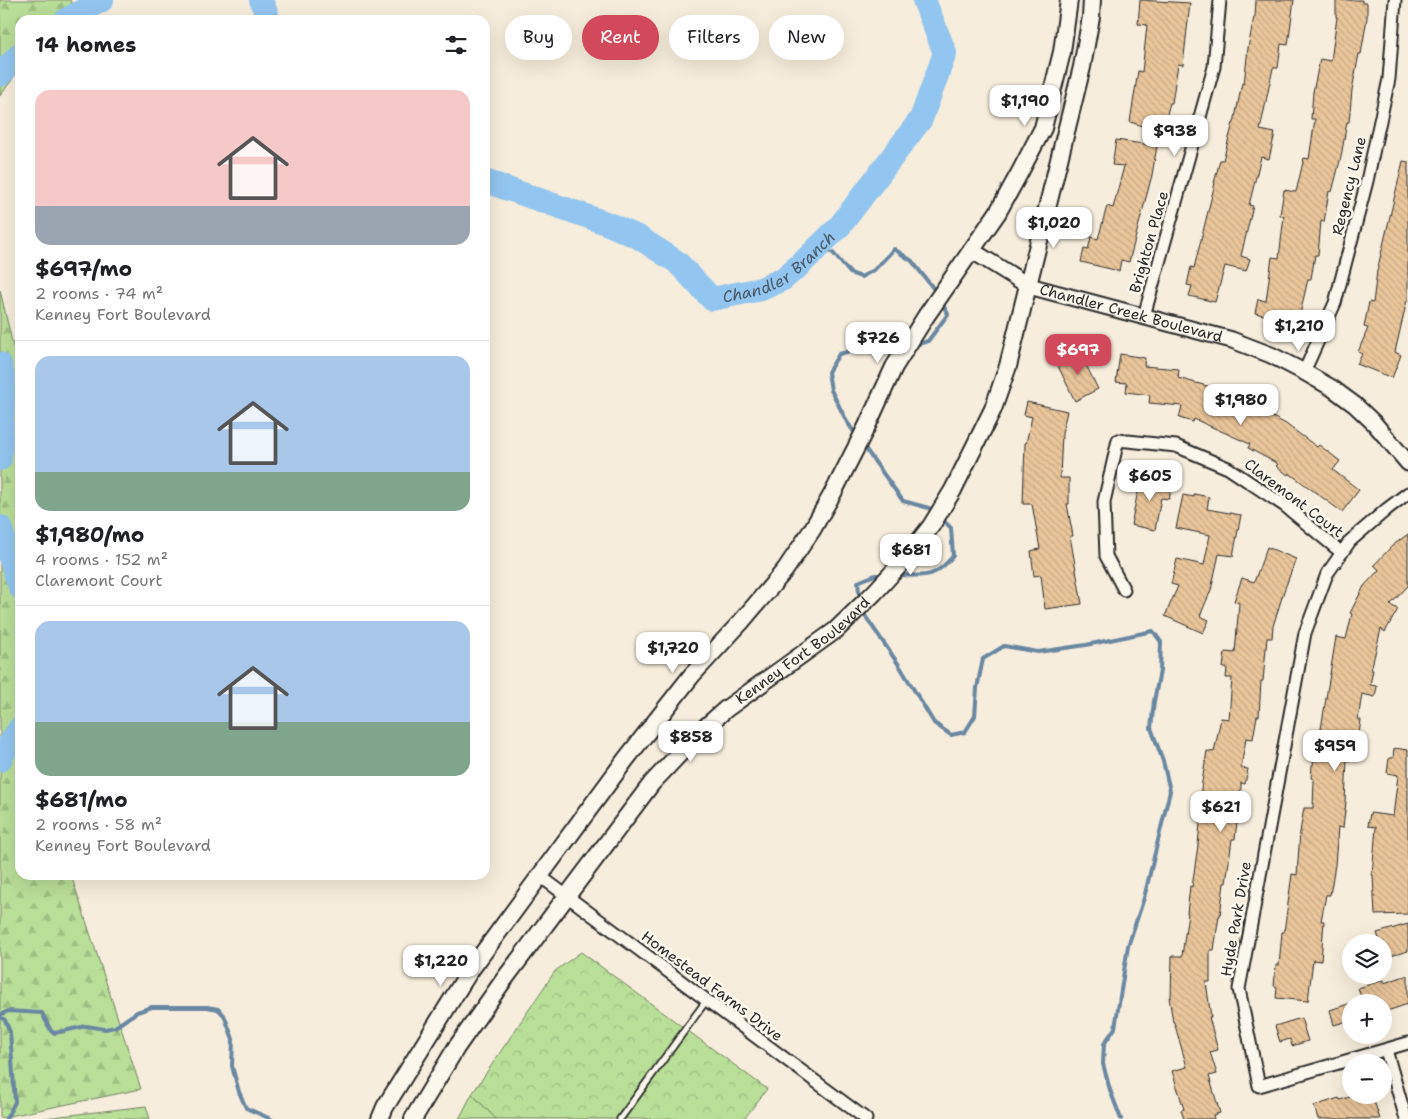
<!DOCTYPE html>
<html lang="en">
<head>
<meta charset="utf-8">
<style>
	body { margin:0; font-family:"Shantell Sans",sans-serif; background:#f6f6f6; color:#202124; height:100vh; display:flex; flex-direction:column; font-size:19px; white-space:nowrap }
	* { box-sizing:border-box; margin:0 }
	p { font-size:16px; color:#757577 }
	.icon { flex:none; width:28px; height:28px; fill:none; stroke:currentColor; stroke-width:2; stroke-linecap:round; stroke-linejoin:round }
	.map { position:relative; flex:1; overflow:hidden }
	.sheet { position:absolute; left:15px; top:15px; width:475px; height:865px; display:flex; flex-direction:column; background:#fff; border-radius:15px; box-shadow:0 5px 20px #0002 }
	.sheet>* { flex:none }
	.banner { position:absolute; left:505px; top:15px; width:475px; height:45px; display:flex; gap:10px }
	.buttons { position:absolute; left:1342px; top:934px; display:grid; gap:10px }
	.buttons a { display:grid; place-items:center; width:50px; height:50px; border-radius:50%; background:#fff; box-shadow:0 5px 20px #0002; font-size:25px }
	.price { position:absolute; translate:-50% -42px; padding:0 11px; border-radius:10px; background:#fff; color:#222; font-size:16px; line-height:32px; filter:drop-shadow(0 1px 2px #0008) }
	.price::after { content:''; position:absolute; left:50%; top:30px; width:15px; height:11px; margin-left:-8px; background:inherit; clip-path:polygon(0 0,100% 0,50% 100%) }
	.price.on { background:#d1495b; color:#fff }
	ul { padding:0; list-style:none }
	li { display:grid; align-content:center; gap:10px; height:265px; padding:0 20px }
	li+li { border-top:1px solid #e0e0e0 }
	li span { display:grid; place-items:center; height:155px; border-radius:15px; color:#555 }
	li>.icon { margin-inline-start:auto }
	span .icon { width:90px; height:90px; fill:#fffc; stroke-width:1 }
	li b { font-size:21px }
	h2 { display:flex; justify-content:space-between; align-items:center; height:60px; padding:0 20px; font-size:21px }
	.tag { padding:0 18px; border-radius:22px; background:#fff; box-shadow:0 5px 20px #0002; font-size:18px; line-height:45px }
	.tag.on { background:#d1495b; color:#fff }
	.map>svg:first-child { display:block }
</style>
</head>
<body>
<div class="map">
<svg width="1408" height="1119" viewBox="0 0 1408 1119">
	<defs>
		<pattern id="forest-firs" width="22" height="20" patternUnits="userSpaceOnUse" patternTransform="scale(1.25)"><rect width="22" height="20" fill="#b9de98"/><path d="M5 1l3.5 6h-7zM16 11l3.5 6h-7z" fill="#9fbf83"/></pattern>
		<pattern id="park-crowns" width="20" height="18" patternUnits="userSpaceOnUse" patternTransform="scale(1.25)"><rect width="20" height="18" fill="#b9de98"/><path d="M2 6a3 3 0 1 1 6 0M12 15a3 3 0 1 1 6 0" fill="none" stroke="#9fbf83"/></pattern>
		<pattern id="building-back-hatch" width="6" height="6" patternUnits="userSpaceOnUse" patternTransform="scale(1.25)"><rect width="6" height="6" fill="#e9c59a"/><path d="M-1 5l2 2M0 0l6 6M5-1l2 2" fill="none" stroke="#c8a985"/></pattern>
	</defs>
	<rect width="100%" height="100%" fill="#f7eddc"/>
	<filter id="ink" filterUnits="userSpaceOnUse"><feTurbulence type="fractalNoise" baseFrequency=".02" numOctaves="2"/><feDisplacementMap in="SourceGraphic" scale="10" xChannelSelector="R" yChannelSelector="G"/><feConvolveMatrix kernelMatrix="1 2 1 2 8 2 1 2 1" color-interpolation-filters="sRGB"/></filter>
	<g filter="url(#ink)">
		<!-- green -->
		<path fill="#b9de98" stroke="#728462" d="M472 1094 496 1119H459Z"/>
		<!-- forest -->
		<path fill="url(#forest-firs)" stroke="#728462" d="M0 0H70L79 20H20V69L0 96Z
			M0 290 20 376V875H71L141 1089 0 1118Z"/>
		<!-- park -->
		<path fill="url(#park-crowns)" stroke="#728462" d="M581 952 767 1089 744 1119H496L472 1094 555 971Z
			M146 1106 150 1119H36Z"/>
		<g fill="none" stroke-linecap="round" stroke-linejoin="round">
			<!-- stream -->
			<path stroke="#6987a1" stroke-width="4" d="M818 247 833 253 850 273 861 277 874 270 894 249 912 261 936 292
				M915 345 928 341 948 314 942 303
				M857 436 847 422 831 390 828 372 839 354 862 348 899 349
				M862 444 903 501 929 508 934 512
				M898 575C925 576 934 579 953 556L951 528 941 518
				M860 601 858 582 875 575H883
				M861 610 899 665 934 723 951 735 965 732 975 716 977 688 983 659 1004 646 1038 652 1086 645 1153 631 1161 642 1160 671 1154 701 1151 728 1163 761 1170 791 1144 898 1128 946 1115 1028 1104 1044 1103 1064 1110 1090 1121 1119
				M0 1015 8 1011 42 1013 51 1031 55 1033 86 1026 105 1029 115 1027 137 1012 152 1007H207L218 1009 224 1015 233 1039 232 1066 239 1092 246 1108 271 1119
				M0 1017 5 1020 10 1032 15 1102 6 1119"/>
			<!-- river -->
			<g stroke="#92c5ef" stroke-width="24">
				<path d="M261 0 269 20"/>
				<path d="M66 20 102 0"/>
				<path d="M0 75 20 54"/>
				<path id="s1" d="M485 181 606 223 638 237 677 262 712 299 761 289 783 279 802 263 839 227 921 119 945 53 924 0"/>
				<path d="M0 364 4 381 0 459"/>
				<path d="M0 527 20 587"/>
				<path d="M0 760 3 754 20 728"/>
			</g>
		</g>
		<!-- building -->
		<path fill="url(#building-back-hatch)" stroke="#2b2b2b" d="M1140 0 1190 3 1183 65 1178 64 1172 103H1170L1162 132 1130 122 1138 71 1142 72 1147 25 1138 24Z
			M1256 0H1294L1288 45 1281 44 1278 68H1273L1260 130 1275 133 1269 159 1261 157 1249 205 1253 206 1241 256 1250 259 1246 271 1225 266 1215 302 1189 296 1192 286 1187 285 1191 267 1194 268 1215 183H1214L1220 160H1223L1233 123H1234L1242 83 1244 84 1248 48 1254 17H1255Z
			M1336 0H1362V3H1367V18L1361 54H1359L1352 90 1349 122H1347L1341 157 1332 192 1329 191 1324 222 1321 221 1318 255H1315L1311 279H1308L1298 323 1255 313 1258 299 1266 301 1272 257 1279 258 1284 216 1280 215 1284 190 1296 192 1304 158 1309 159 1315 119H1311L1313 92 1320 59 1331 61 1337 17H1336Z
			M1116 140 1157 146 1152 175 1129 262 1121 260 1119 271 1081 262 1084 249 1088 250 1091 237 1098 239 1107 206 1113 208 1124 166 1112 165Z
			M1403 161 1408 162V301L1407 300 1395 352 1401 355 1392 378 1357 364 1362 354 1358 352 1368 328 1364 327 1369 302 1373 303 1377 271Z
			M1079 351 1098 389 1075 401 1058 366 1067 361 1065 357Z
			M1120 354 1145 358 1144 366 1179 369 1178 378 1229 392 1249 401 1248 404 1286 424 1317 447 1319 445 1340 461 1333 470 1359 490 1342 512 1289 473 1288 475 1276 466 1278 464 1248 448 1250 444 1194 419 1193 422 1179 418 1182 406 1149 403 1150 395 1126 392 1127 383 1116 382Z
			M1027 402 1067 411 1062 433 1060 478H1069V504H1067L1073 536H1070L1082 604 1045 609 1041 575 1034 576 1031 551 1040 549 1032 504H1023L1025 443H1026L1032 417 1024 415Z
			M1141 476 1173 482 1169 499 1161 498 1155 530 1131 525Z
			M1194 494 1209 497 1207 509 1241 515 1233 556 1219 554 1211 590 1200 616 1209 620 1203 633 1165 616 1178 586 1171 584 1177 559 1204 565 1210 535 1176 528 1183 495 1194 497Z
			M1408 534V586L1390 605 1398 609 1385 632 1381 629 1371 670H1373L1370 685 1377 686 1375 697 1362 694 1358 720H1361L1355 761 1347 760 1345 802H1346L1343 828 1338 827 1335 865 1330 895H1326L1321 921H1324L1321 961 1313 960 1308 1001 1276 998 1277 987 1274 986 1276 965H1279L1282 932H1284L1292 874 1297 875 1300 832 1304 808H1313L1314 779 1311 778 1312 765H1313L1316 741H1319L1336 637 1346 639 1352 614 1350 613 1364 586 1379 570 1374 565 1392 546Z
			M1267 547 1296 559 1284 591 1273 626 1272 638H1267L1263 681H1261L1259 716H1257L1253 739 1246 738 1241 768 1248 769 1245 784 1241 783 1240 813H1238L1235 839H1232L1226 883H1224L1220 916H1219L1214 950H1210V982H1206L1211 1017H1209L1218 1050 1210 1052 1217 1074 1209 1076 1220 1113 1213 1115 1214 1119H1184L1181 1110 1184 1109 1172 1071 1187 1067 1174 1022H1173L1169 997H1171L1172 956H1182L1188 913H1187L1190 886 1192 887 1198 845 1201 812H1200L1201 788 1207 751 1214 752 1221 718 1229 719 1232 678H1226L1227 668H1223L1225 652 1235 653 1239 603 1234 601 1242 578 1254 582Z
			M1394 748 1408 750V914L1375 915 1373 875H1372L1376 827 1368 826 1370 813 1393 816 1398 775 1387 773 1389 758H1393Z
			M1408 924V951L1384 958V942H1380L1377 933Z
			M1408 975V1004L1384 1012V1002H1363L1358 988 1384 980V983Z
			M1351 1003V1020L1334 1025 1330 1010Z
			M1301 1018 1308 1041 1292 1046 1290 1039 1280 1042 1275 1026Z
			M1356 1095H1372L1380 1119H1318L1314 1106 1339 1098 1340 1100Z"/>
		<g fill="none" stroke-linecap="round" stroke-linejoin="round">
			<!-- service casing -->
			<g stroke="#2b2b2b" stroke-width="9">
				<path id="service" d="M620 1119 706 1001"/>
			</g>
			<!-- minor casing -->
			<g stroke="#2b2b2b" stroke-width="15">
				<path id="minor" d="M1144 316 1214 67 1220 0
					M1304 372 1335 303 1367 181 1389 79 1395 0
					M1408 493 1387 509 1350 541 1327 574 1305 633 1239 989 1259 1086 1408 1043
					M1124 590 1106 556 1104 502 1118 440 1176 446 1228 468 1285 506 1342 553
					M540 876 866 1119
					M1386 1050 1406 1119"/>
			</g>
			<!-- tertiary casing -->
			<g stroke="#2b2b2b" stroke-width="19">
				<g id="tertiary">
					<path id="s2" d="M971 250 1029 286 1232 340 1271 355 1304 372 1332 388 1355 405 1374 423 1408 463"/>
				</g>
			</g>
			<!-- secondary casing -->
			<g stroke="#2b2b2b" stroke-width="20">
				<g id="secondary">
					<path d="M380 1119 385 1107 469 972 626 759 692 675 741 622 785 570 812 530 834 491 867 426 894 367 926 316 998 212 1020 172 1043 128 1062 52 1069 0"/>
					<path id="s3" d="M413 1119 456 1048 503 981 652 783 701 731 726 709 836 630 874 593 906 558 931 526 953 490 993 409 1008 366 1082 67 1091 17 1092 0"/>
				</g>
			</g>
			<!-- service -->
			<use href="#service" stroke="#fbf7ec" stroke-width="5.5"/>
			<!-- minor -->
			<use href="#minor" stroke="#fbf7ec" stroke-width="11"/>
			<!-- tertiary -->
			<use href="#tertiary" stroke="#fbf7ec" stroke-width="15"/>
			<!-- secondary -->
			<use href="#secondary" stroke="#fbf7ec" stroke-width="16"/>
		</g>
	</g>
	<g text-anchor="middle" stroke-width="5" stroke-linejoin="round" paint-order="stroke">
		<!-- street labels -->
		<g font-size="15" fill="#2b2b2b" stroke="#fbf7ec">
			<text transform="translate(1349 186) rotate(-76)" y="5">Regency Lane</text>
			<text transform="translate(1149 242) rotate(-74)" y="5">Brighton Place</text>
			<text dy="5" stroke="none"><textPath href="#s2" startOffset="174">Chandler Creek Boulevard</textPath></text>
			<text transform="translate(1294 498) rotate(37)" y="5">Claremont Court</text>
			<text dy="5" stroke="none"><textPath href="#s3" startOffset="614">Kenney Fort Boulevard</textPath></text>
			<text transform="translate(1236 919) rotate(-80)" y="5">Hyde Park Drive</text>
			<text transform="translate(712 986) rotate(37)" y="5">Homestead Farms Drive</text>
		</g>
		<!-- water labels -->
		<g font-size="16" font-style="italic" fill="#4a5966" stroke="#fbf7ec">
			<text dy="6" stroke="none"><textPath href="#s1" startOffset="336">Chandler Branch</textPath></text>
		</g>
	</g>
</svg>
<div class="buttons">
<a><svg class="icon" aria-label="layers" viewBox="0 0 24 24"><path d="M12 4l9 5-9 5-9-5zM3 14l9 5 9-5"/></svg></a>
<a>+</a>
<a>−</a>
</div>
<b class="price" style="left:1025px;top:127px">$1,190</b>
<b class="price" style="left:1175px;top:157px">$938</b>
<b class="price" style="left:1054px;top:249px">$1,020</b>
<b class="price" style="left:1299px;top:352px">$1,210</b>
<b class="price" style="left:878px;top:364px">$726</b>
<b class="price on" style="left:1078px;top:376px">$697</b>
<b class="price" style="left:1241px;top:426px">$1,980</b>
<b class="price" style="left:1150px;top:502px">$605</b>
<b class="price" style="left:911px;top:576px">$681</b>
<b class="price" style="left:673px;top:674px">$1,720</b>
<b class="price" style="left:691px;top:763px">$858</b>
<b class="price" style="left:1335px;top:772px">$959</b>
<b class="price" style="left:1221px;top:833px">$621</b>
<b class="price" style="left:441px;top:987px">$1,220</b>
<div class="banner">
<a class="tag">Buy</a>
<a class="tag on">Rent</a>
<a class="tag">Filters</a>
<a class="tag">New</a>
</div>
<section class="sheet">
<h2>14 homes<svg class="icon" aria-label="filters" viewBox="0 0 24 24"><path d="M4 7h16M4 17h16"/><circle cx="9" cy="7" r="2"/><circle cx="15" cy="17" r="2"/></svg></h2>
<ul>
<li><span style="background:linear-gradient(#f6c9c9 75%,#9aa5b1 0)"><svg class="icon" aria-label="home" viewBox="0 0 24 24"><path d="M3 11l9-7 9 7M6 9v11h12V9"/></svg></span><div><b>$697/mo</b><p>2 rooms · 74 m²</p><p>Kenney Fort Boulevard</p></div></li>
<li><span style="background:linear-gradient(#a9c7e8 75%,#7fa58c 0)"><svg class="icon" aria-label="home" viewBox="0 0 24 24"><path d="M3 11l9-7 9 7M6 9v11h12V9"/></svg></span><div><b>$1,980/mo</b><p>4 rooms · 152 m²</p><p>Claremont Court</p></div></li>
<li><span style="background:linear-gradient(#a9c7e8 65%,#7fa58c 0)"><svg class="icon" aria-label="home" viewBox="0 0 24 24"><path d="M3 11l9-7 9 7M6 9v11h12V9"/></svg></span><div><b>$681/mo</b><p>2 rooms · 58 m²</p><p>Kenney Fort Boulevard</p></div></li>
</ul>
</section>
</div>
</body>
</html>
